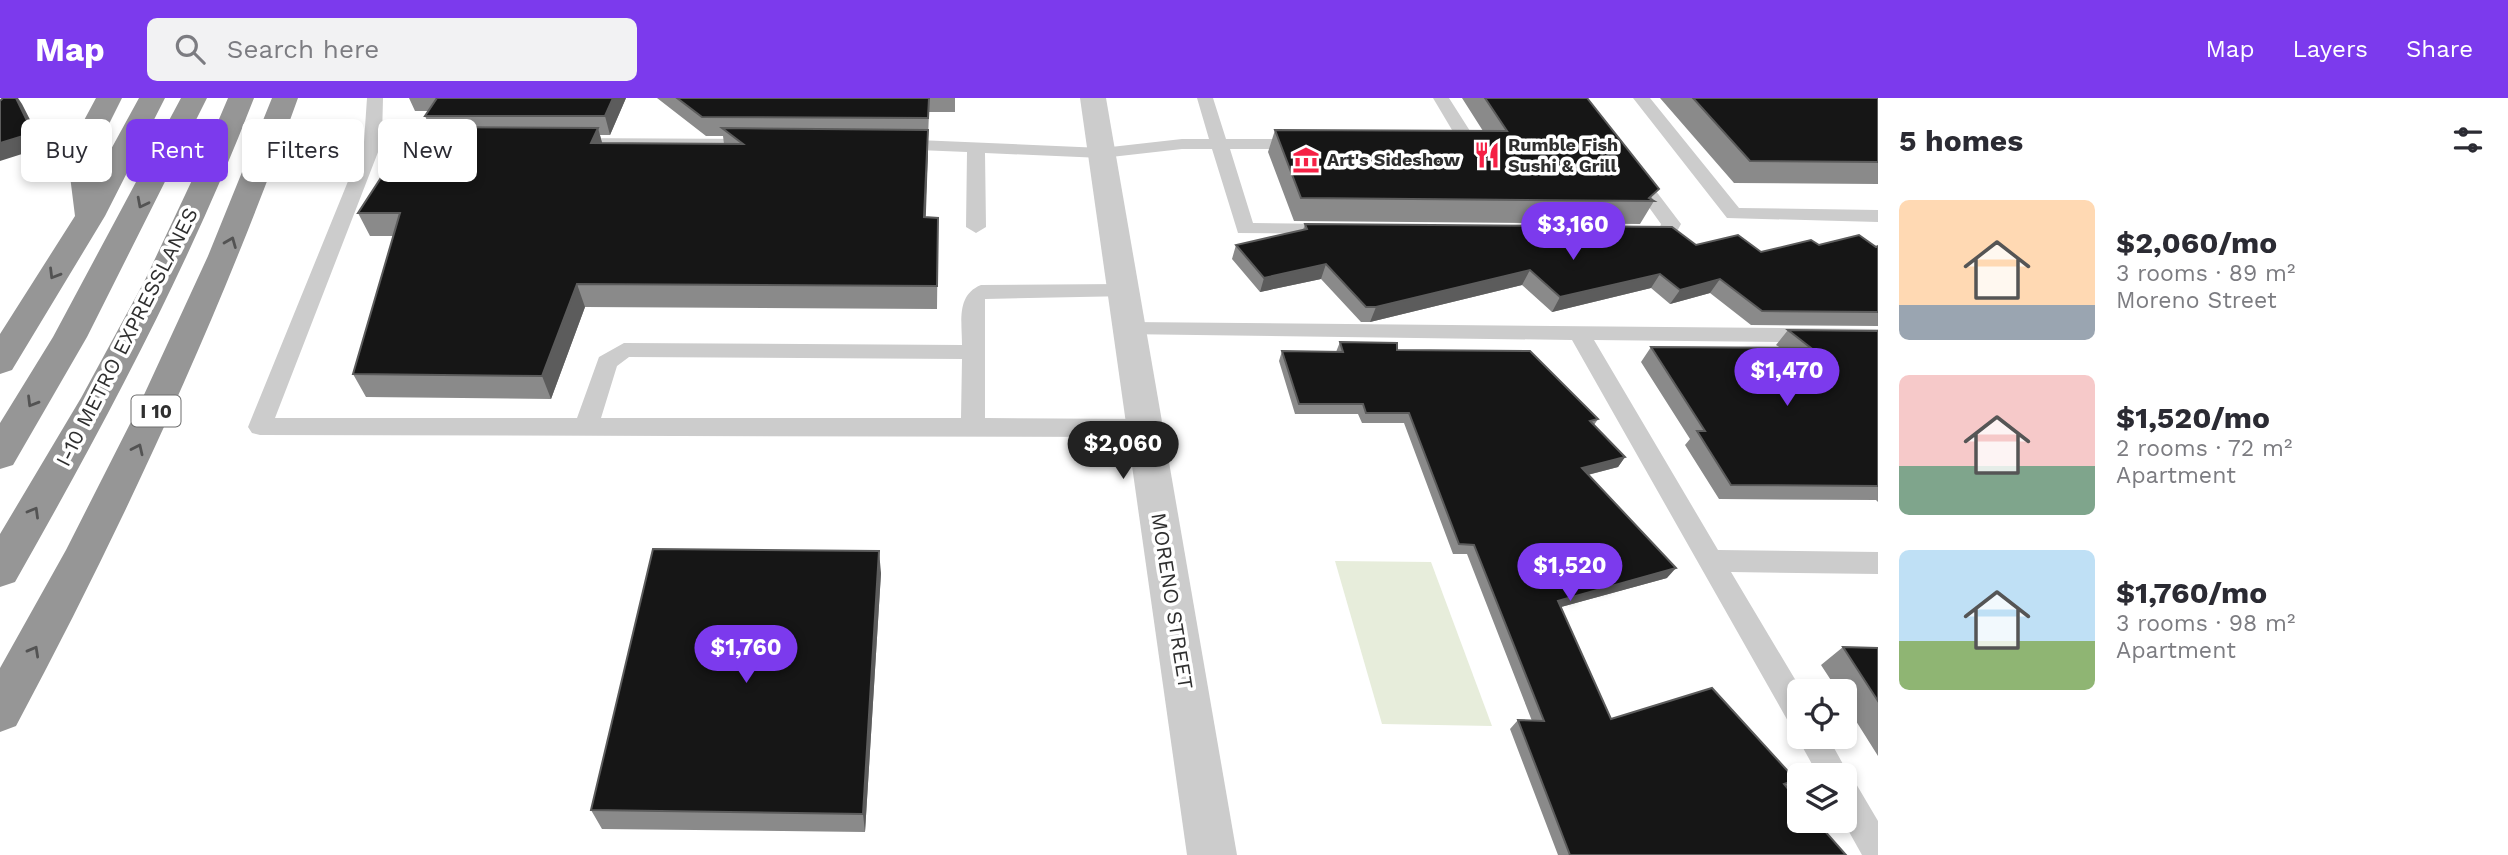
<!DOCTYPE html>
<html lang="en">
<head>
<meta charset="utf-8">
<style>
	body { margin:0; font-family:"Work Sans",sans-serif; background:#f2f2f3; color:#2b2b33; height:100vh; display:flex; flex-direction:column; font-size:26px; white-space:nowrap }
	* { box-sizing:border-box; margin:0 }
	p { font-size:23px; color:#7c7c81 }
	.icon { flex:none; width:38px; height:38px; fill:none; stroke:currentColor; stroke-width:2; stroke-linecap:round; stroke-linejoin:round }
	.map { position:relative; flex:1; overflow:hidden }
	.details { display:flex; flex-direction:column; background:#fff; width:630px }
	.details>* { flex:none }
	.top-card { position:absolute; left:21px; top:21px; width:665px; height:63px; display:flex; gap:14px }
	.fabs { position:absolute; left:1787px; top:581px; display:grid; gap:14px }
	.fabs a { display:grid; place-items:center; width:70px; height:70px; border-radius:10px; background:#fff; box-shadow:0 4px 10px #0003; font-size:35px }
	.price { position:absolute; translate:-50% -60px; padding:0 16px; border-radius:24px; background:#7c3aed; color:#fff; font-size:23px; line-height:46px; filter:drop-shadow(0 2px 4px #0008) }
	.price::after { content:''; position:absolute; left:50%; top:42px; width:21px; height:16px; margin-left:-10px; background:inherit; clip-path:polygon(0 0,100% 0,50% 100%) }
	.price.on { background:#222; color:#fff }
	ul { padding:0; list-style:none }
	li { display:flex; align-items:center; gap:21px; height:175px; padding:0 21px }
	li span { display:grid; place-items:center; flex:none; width:196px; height:140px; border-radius:10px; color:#555 }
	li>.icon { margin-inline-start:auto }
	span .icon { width:84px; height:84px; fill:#fffc; stroke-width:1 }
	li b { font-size:30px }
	h2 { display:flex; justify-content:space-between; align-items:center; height:84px; padding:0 21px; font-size:30px }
	.chip { padding:0 24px; border-radius:10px; background:#fff; box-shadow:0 4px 10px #0003; font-size:24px; line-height:63px }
	.chip.on { background:#7c3aed; color:#fff }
	header { display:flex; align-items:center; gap:42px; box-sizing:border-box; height:98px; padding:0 35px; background:#7c3aed; color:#fff }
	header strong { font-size:33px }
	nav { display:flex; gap:38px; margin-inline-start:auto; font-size:24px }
	.search { width:490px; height:63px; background:#f2f2f3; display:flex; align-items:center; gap:18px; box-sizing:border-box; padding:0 24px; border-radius:10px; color:#7c7c81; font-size:26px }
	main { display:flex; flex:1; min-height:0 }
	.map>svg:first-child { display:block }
</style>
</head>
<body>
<header>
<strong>Map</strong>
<div class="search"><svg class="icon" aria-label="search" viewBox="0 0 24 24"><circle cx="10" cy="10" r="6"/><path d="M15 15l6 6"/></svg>Search here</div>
<nav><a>Map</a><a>Layers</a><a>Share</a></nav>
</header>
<main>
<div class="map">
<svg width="1878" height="757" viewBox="0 0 1878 757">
	<rect width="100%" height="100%" fill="#fff"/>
	<!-- green -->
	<path fill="#e7eddb" d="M1335 463 1431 464 1492 628 1382 626Z"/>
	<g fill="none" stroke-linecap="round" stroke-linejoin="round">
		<!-- service -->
		<path fill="#ccc" fill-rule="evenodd" d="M367 0H383L382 39H437L446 44 437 49H380L275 320H577L599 259 624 245 962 247C962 224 956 197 981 187L1123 186 1130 188 1133 193 1130 198 985 201V320L1145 321 1153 324 1157 330 1153 336 1145 339 260 337 252 335 248 329 364 44ZM629 259 962 261 961 320H601L617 268Z
			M1197 0H1213L1226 41H1305L1314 46 1305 51H1230L1253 125 1334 126 1344 132 1341 136 1238 135 1212 51H1182L1102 60 985 55 986 129 976 135 966 129 967 54 894 51 885 46 894 41 1102 50 1182 41H1209Z
			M1433 0H1449L1470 33 1456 46 1432 50 1423 45 1426 41 1445 38 1452 32Z
			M1633 0H1650L1739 110 1878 112V124L1727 120Z
			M568 40 756 41 765 46 756 51 562 49 559 45Z
			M1634 71 1640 72 1681 126 1674 139 1643 142 1633 136 1636 132 1660 129 1661 126 1625 76Z
			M1129 224 1878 231V245L1594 242 1718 452 1878 454V476L1731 474 1802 593H1799V629L1789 625 1572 242 1121 236 1118 231 1121 226Z
			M1799 635V639H1828L1849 677 1847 681 1855 684 1878 723V757H1862L1843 723 1844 677H1818L1797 639Z"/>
		<!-- tertiary -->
		<path fill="#ccc" fill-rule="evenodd" d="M1080 0H1106L1237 757H1187Z"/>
		<!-- motorway -->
		<path fill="#969696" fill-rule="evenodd" d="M96 0H122L95 54 98 75 139 0H165L105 118 12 272 0 276V236L75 118 67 54Z
			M181 0H207L87 239 13 367 0 371V325L53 239Z
			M228 0H254C189 169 104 327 15 484L0 489V436L81 300 145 182 202 61Z
			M272 0H298C220 217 125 424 16 628L0 634V570L66 452 137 312 208 158Z"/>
	</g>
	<!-- wall -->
	<path fill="#8a8a8a" d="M409 0H626L610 37H600L602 45 724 46 723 38H706L657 0H955V14H929L925 119 938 120 937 211 585 209 551 301 366 299 353 276 394 138H370L358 115 430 29 425 18 428 13H415Z
		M1462 0H1587L1654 103 1640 126 1294 123 1268 54 1275 32 1483 33Z
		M1660 0H1878V86L1734 85Z
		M1305 126 1696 147 1761 154 1819 147 1878 148V228L1751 227 1710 195 1670 206 1651 190 1552 214 1522 187 1370 224H1361L1321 181 1260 194 1232 161 1236 147 1303 132Z
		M1788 232 1878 233V404L1876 402 1719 401 1685 347 1690 341 1641 264 1651 249 1781 250 1776 247Z
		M1340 244 1397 252 1598 321 1594 327 1625 359 1618 369 1588 377 1667 480 1561 509 1611 621 1796 682 1786 689 1846 757H1558L1510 631 1518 622 1532 623 1467 456H1453L1404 325H1362L1358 316H1295L1279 263 1282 253 1336 254Z
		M881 475 865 734 602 731 591 712Z
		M1843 549 1878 550V658L1844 604V593H1838L1821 567Z"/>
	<!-- shaded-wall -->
	<path fill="#5c5c5c" d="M16 0H18L22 6 44 49 0 63V45Z
		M613 0H626L610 37 605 18Z
		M598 30 604 52 591 45Z
		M928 32V55L925 142 924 119Z
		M1326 166 1321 181 1260 194 1264 180Z
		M1530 172 1522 187 1370 224 1376 209Z
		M1660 176 1651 190 1552 214 1560 199Z
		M1720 181 1710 195 1670 206 1680 192Z
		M577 186 585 209 551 301 542 278Z
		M1625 359 1618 369 1575 380 1582 370Z
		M879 453 881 475 865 734 863 716Z
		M1676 470 1667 480 1550 512 1558 503Z"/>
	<!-- building -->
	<path fill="#161616" stroke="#5c5c5c" stroke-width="2" d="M3 0H16L33 35 0 45V3Z
		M437 0H613L605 18H425Z
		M677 0H929L928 20 702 19Z
		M1485 0H1587L1659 91 1649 100 1654 103 1301 100 1275 32 1507 33Z
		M1693 0H1878V64L1750 63Z
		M414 29 598 30 591 45 743 46 722 30 928 32 924 119 938 120 937 188 577 186 542 278 353 276 400 115H358Z
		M1305 126 1672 129 1696 147 1738 137 1761 154 1811 142 1819 147 1859 137 1876 149 1878 148V214L1762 213 1720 181 1680 192 1660 176 1560 199 1530 172 1376 209H1366L1326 166 1264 180 1236 147 1307 131Z
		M1788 232 1878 233V388L1731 387 1697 333H1705L1651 249 1811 250Z
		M1340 244 1397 245V252L1530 253 1598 321 1590 323 1625 359 1582 370 1676 470 1558 503 1611 621 1712 590 1796 682 1784 686 1799 704V723H1816L1846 757H1570L1518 622 1544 623 1474 447 1459 446 1409 315H1366L1363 306H1299L1282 253 1343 254Z
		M653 451 879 453 863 716 591 712Z
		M1843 549 1878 550V603Z"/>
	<!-- one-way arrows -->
	<defs><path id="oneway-chevron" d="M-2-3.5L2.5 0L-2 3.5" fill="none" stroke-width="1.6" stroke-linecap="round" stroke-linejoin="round" transform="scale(1.75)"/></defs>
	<g stroke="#535353">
		<use href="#oneway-chevron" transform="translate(142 105) rotate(117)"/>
		<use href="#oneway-chevron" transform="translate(231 144) rotate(-68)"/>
		<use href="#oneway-chevron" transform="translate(54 176) rotate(121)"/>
		<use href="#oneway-chevron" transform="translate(32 304) rotate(121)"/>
		<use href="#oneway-chevron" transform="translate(138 351) rotate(-65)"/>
		<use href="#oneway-chevron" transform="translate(34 414) rotate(-60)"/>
		<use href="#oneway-chevron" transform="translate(34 553) rotate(-61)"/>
	</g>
	<!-- icons -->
	<defs>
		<g id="restaurant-bare" transform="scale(2.1)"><path d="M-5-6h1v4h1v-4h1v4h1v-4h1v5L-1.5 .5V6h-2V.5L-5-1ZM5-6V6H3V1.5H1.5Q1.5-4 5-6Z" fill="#f52145" stroke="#fff" stroke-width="2.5" paint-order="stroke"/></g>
		<g id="museum-bare" transform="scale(2.1)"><path d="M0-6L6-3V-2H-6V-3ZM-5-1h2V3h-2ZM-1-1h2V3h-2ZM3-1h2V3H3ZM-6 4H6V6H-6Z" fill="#f52145" stroke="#fff" stroke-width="2.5" paint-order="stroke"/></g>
	</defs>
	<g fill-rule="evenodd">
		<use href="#restaurant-bare" x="1487" y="57"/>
		<use href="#museum-bare" x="1306" y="62"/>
	</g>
	<g text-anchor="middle" stroke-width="7" stroke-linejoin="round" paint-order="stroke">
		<!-- far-poi labels -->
		<g font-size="18" font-weight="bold" fill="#2f2f2f" stroke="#fff" text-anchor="start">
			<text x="1508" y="53">Rumble Fish<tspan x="1508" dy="21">Sushi &amp; Grill</tspan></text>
			<text x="1327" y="68">Art's Sideshow</text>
		</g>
		<!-- shield labels -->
		<rect fill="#fff" stroke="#6d6d6d" stroke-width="2" x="131.5" y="297.5" width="49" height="31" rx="5"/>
		<g font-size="19" font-weight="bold" fill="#2f2f2f">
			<text x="156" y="320">I 10</text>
		</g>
		<!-- street labels -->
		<g font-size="21" fill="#2f2f2f" stroke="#fff">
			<text transform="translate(127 239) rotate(-63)" y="7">I-10 METRO EXPRESSLANES</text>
			<text transform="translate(1172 503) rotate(81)" y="7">MORENO STREET</text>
		</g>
	</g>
</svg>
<div class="fabs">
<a><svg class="icon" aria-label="locate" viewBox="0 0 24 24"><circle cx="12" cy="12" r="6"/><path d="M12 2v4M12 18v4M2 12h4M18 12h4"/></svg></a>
<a><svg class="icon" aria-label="layers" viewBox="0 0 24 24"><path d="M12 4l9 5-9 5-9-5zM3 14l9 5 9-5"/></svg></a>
</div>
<b class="price" style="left:1573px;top:164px">$3,160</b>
<b class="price" style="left:1787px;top:310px">$1,470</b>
<b class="price on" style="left:1123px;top:383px">$2,060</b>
<b class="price" style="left:1570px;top:505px">$1,520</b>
<b class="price" style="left:746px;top:587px">$1,760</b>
<div class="top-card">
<a class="chip">Buy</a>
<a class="chip on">Rent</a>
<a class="chip">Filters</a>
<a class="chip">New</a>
</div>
</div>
<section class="details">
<h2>5 homes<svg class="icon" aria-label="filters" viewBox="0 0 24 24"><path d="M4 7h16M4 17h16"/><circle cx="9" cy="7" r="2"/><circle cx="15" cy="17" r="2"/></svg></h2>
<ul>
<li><span style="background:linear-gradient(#ffd9b3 75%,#9aa5b1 0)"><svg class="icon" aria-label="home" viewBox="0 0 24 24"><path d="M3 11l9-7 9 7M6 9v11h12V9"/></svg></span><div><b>$2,060/mo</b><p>3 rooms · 89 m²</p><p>Moreno Street</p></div></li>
<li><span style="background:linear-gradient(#f6c9c9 65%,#7fa58c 0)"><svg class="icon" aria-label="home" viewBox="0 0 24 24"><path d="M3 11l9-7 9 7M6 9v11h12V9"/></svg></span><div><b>$1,520/mo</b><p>2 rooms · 72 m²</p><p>Apartment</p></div></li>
<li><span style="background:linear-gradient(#bfe0f5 65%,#8fb573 0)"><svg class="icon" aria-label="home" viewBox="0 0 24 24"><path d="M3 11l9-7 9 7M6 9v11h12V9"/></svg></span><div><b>$1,760/mo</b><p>3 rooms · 98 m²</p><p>Apartment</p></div></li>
</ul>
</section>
</main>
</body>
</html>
